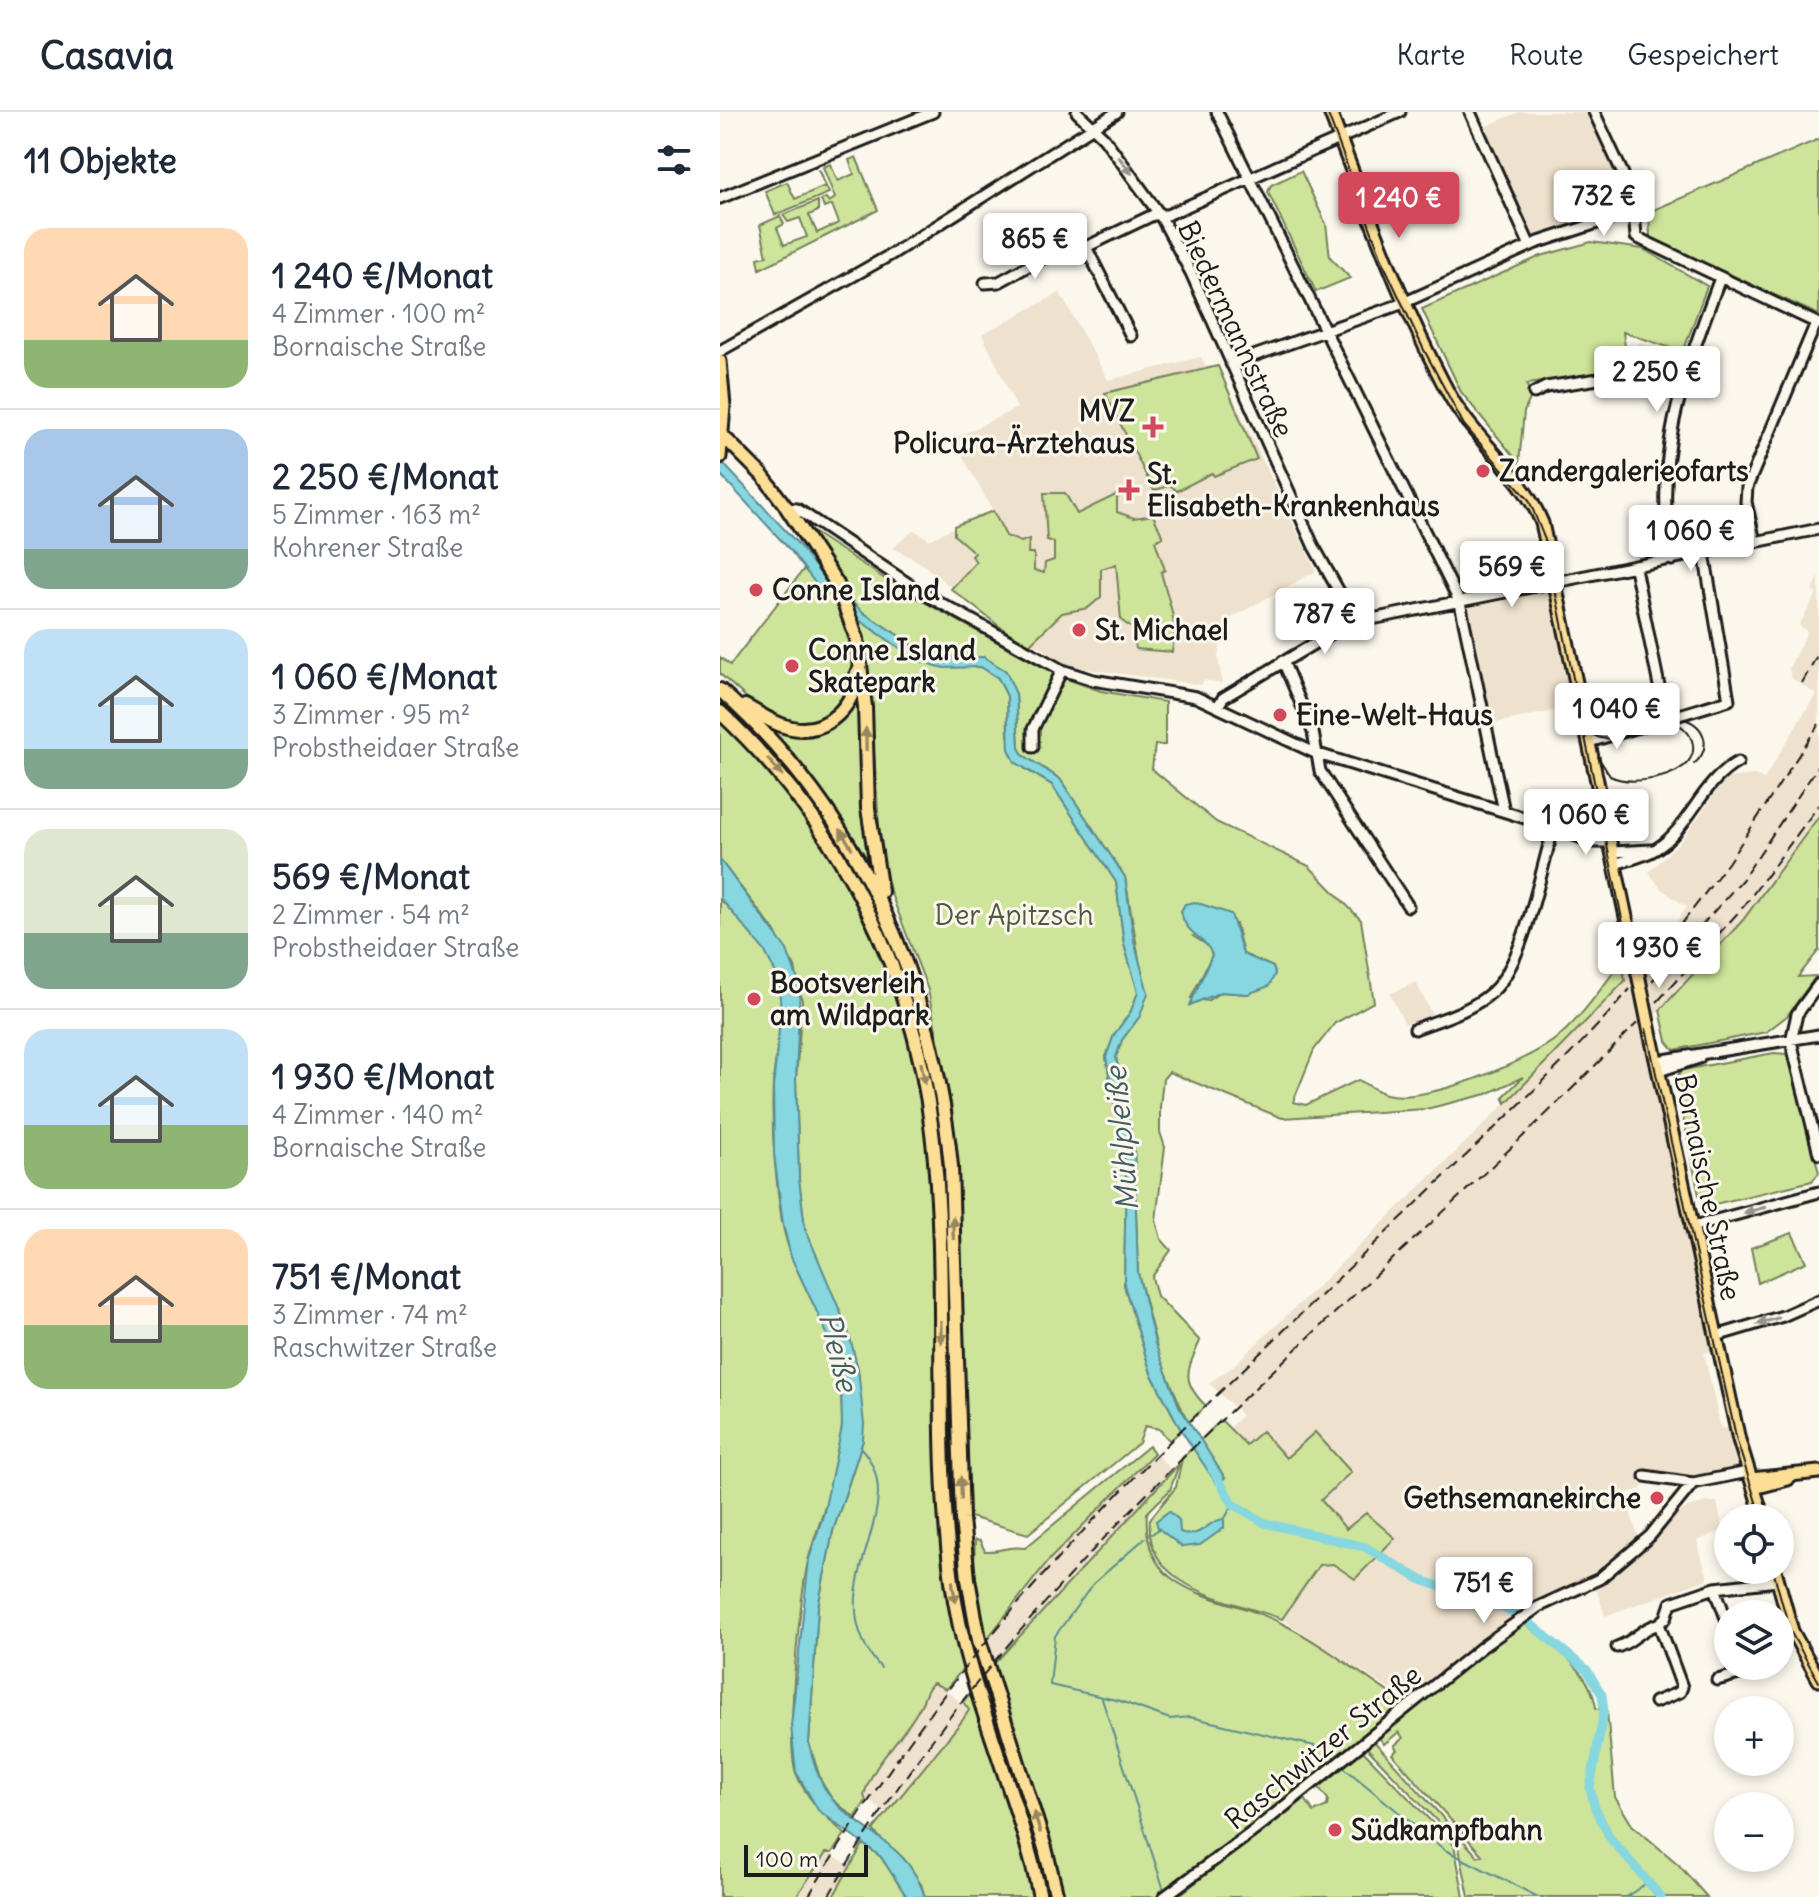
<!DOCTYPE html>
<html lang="de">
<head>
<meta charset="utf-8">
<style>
	body { margin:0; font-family:Delius,sans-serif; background:#f2f2f3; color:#1f2937; height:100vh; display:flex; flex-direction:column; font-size:30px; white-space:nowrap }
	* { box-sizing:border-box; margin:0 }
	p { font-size:26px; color:#747a83 }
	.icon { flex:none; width:44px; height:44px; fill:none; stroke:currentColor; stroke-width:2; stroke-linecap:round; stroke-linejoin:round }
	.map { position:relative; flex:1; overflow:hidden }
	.sheet { display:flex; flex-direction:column; background:#fff; width:720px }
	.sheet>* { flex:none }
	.controls { position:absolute; left:994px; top:1392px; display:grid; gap:16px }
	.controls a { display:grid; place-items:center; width:80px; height:80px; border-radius:50%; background:#fff; box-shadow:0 4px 12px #0003; font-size:40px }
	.scale { position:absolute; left:24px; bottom:20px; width:124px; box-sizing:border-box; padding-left:8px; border:4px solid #1c1c1c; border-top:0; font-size:22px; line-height:28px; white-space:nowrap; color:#1c1c1c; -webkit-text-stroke:6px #fbf7ec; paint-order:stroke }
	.price { position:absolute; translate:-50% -68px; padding:0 18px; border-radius:8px; background:#fff; color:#222; font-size:26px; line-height:52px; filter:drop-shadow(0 2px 4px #0008) }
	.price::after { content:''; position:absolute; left:50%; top:48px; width:24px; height:18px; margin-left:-12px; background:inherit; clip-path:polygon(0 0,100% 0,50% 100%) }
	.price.current { background:#d1495b; color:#fff }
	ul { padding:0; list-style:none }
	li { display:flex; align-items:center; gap:24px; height:200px; padding:0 24px }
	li+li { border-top:2px solid #e0e1e3 }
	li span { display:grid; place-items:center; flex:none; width:224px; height:160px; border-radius:24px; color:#555 }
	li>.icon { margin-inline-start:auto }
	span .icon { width:96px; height:96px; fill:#fffc; stroke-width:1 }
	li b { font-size:34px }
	h2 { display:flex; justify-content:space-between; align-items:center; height:96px; padding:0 24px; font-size:34px }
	header { display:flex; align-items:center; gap:48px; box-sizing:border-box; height:112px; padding:0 40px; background:#fff; border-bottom:2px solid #e0e1e3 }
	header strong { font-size:38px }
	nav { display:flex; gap:44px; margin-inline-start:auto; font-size:28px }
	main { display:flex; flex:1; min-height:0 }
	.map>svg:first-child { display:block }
</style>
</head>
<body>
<header>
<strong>Casavia</strong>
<nav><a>Karte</a><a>Route</a><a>Gespeichert</a></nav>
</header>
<main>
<section class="sheet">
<h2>11 Objekte<svg class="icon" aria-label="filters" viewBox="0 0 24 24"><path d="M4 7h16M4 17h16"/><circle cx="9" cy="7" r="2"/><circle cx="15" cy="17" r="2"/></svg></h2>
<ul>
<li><span style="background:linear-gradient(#ffd9b3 70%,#8fb573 0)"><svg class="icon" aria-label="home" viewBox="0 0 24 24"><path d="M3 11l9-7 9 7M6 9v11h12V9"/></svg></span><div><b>1 240 €/Monat</b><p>4 Zimmer · 100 m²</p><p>Bornaische Straße</p></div></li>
<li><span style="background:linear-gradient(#a9c7e8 75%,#7fa58c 0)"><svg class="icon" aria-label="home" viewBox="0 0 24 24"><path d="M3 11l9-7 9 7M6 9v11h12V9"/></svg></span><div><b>2 250 €/Monat</b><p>5 Zimmer · 163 m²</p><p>Kohrener Straße</p></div></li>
<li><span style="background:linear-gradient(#bfe0f5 75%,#7fa58c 0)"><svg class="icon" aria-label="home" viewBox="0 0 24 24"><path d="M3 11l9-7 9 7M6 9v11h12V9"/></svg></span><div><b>1 060 €/Monat</b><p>3 Zimmer · 95 m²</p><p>Probstheidaer Straße</p></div></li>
<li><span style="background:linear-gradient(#dfe7d0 65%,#7fa58c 0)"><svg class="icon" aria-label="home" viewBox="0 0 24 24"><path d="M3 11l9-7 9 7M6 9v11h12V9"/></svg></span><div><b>569 €/Monat</b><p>2 Zimmer · 54 m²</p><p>Probstheidaer Straße</p></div></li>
<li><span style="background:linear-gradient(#bfe0f5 60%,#8fb573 0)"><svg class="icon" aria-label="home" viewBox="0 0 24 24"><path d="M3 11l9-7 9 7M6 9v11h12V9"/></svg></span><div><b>1 930 €/Monat</b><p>4 Zimmer · 140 m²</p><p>Bornaische Straße</p></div></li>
<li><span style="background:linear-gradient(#ffd9b3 60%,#8fb573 0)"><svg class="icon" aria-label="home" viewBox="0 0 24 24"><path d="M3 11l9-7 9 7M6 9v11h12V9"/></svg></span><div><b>751 €/Monat</b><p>3 Zimmer · 74 m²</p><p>Raschwitzer Straße</p></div></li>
</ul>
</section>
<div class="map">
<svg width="1099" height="1785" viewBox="0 0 1099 1785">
	<rect width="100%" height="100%" fill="#fbf7ec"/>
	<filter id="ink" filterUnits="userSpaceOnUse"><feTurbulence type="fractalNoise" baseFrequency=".0125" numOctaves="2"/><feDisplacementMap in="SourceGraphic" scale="16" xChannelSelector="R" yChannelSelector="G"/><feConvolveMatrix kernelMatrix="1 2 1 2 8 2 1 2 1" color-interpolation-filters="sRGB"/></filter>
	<g filter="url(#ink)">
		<!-- built -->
		<path fill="#eee1cd" d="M799 0H874L914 99 810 134 758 18Z
			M340 181 388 268 481 245 486 255 497 253 596 459 509 507 498 543 502 571 483 568 482 573 345 554 320 534 309 533 283 517 200 450 173 436 194 418 210 428 247 408 273 399 233 327 297 296 262 222Z
			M919 230 958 243 949 270 909 256Z
			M1099 465V704L1023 808 928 911 998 1237 984 1241 1001 1317 1016 1314 1028 1360 973 1371 960 1367 959 1362 928 1360 921 1377 905 1382 918 1425 912 1436 818 1495 692 1592 562 1507 599 1453 613 1452 635 1467 675 1426 627 1418 601 1387 595 1321 566 1346 526 1333 509 1316 522 1303 489 1271 511 1256 599 1173 786 991 951 818 967 795 941 777 929 760 962 728 1006 666 1035 663 1044 667 1096 582 1071 566 1069 556 1087 520 1079 513 1097 482 1092 479Z
			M837 470 861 593 766 613 740 491Z
			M696 870 712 903 685 912 670 882Z
			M429 1334 457 1364 450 1378 277 1561 264 1517 415 1345Z
			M986 1390H997L1003 1418 977 1429 988 1467 885 1504 876 1476 935 1428 951 1408 966 1396Z
			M213 1571 219 1572 249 1598 182 1686 170 1700H164L144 1684 149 1665Z
			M106 1741 130 1753 132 1758 119 1785H76Z"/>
		<!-- green -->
		<path fill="#cde49a" stroke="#74805b" stroke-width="2" fill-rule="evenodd" d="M1099 27V203L930 126 929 100Z
			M136 45 158 98 40 157 38 146 47 144 40 113 60 104 64 112 57 116 64 133 87 125 80 106 68 110 63 103 98 89V99L89 103 97 121 119 111 112 93 104 96 101 88 106 86 109 90 115 86 103 55 110 52 118 69 134 62 129 48Z
			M98 57 109 81 55 103 45 79 67 70 75 87 105 74Z
			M581 59 606 112 610 145 630 166 596 180 548 80 551 73Z
			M871 130 923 137 987 174 963 240 903 220 908 258 807 272 810 287 804 300 799 351 741 280 702 197 821 144Z
			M498 254 537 347 494 364 492 361 457 379 450 373 434 379 385 281Z
			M404 379 406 382 397 385V400L414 406 433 403 443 425 435 429 445 458 441 460C448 489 459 509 452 540L416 537 413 517 401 508 396 452 381 457V485L368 496 342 501 309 533 283 517 231 477 256 450 252 444 255 441 234 423V414L273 399 286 424 301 430 309 427 308 441H314V458L324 461 325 451 334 448V430L327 428 324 381H345L357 402Z
			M90 418 182 478 341 565 381 579 445 590V633H435L432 657 496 710 589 754 641 808 654 890 615 911 594 938 573 990 586 993 638 968C647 972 656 979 666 982 703 993 808 950 838 925 863 904 882 875 902 849L905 869 786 991 783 985 803 965 767 982 706 997 562 1006 449 960 443 967 440 995V1020L445 1035 436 1108 441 1127 451 1138 432 1165 437 1184 480 1229C467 1259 460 1268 486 1294L468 1311 439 1244 418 1161 414 1037 396 945 402 928 420 904 419 847 405 765 340 667 303 643 299 636 296 582 253 543 224 546 204 540 144 501 133 492 119 462ZM516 812 523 842 553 855 555 862 527 882 501 880 487 889 471 886 492 843 490 835 473 824Z
			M84 457C94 470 114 484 121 498 139 539 139 626 71 610 42 603 21 581 0 562V545L10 553Z
			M139 508 200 549 261 555 278 566 287 584 288 624 305 657 332 673 396 770 404 832 418 880 411 899 394 923 386 945 406 1058 404 1173 431 1261 461 1318 450 1329 439 1317 425 1314 419 1331 308 1422 250 1405 240 1107 232 997 208 878 170 779 161 743 149 566Z
			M139 578 150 748 149 749 94 668 43 610 57 615 116 611 132 595Z
			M0 610C94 701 165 818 193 947 212 1034 212 1125 214 1213 216 1328 214 1444 243 1557L226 1577 213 1571C205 1578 206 1584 201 1593 185 1625 154 1648 144 1683L146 1689 135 1706 112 1687 101 1669 89 1631 98 1495 113 1419 143 1328 138 1257 85 1116 79 1067 76 967 82 889 75 855 53 817 0 748Z
			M1099 704V838L1078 865 1096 864 1067 904 1046 920 954 938 947 929 940 898 1023 808Z
			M0 786C19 809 49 834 58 863 68 897 55 937 53 971 51 1017 55 1064 62 1110 69 1148 89 1181 105 1216 118 1246 122 1278 122 1310 122 1356 101 1402 89 1445 80 1481 65 1629 76 1661 86 1687 105 1704 125 1722L112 1741H106L76 1785H0Z
			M1054 941 1066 942 1070 948 1099 1061 1092 1069 991 1093 979 1083 955 966 963 958Z
			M1072 1121 1086 1150 1038 1171 1031 1136Z
			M501 1308 526 1333 542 1319 566 1346 595 1320 631 1360 601 1388 626 1417 646 1401 675 1426 635 1467 613 1452 599 1453 562 1507C511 1488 423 1477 430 1407L456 1375 462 1346Z
			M429 1334 434 1341 328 1449 267 1527 254 1454 255 1428 260 1429 265 1439C281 1440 287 1433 305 1436Z
			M459 1352 450 1378 427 1401C421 1487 502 1481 559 1510 600 1530 639 1561 677 1586L681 1597 524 1722 437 1785H344L274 1552Z
			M803 1511C832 1533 871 1557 876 1596L887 1599 895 1685 912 1713 958 1752 987 1785H749L738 1731 645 1634 653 1628 758 1745 762 1743 672 1642 677 1638 674 1634 683 1626 679 1620 664 1632 658 1624 764 1538Z
			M251 1580 306 1746 314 1785H205L201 1772 153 1718 242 1609 249 1598 243 1590Z
			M643 1639 734 1733 744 1785H449L462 1781 585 1687 594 1700 607 1694 608 1687 599 1676Z
			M143 1732 161 1745 187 1785H113Z"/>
		<!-- water -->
		<path fill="#86d7e0" stroke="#5c8c92" stroke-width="2" d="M0 348 78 432 104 466 144 501 204 540 224 546 264 545 286 559 296 582 299 636 303 643 340 667 405 765 414 829 428 881 420 904 402 928 396 945 414 1037 418 1161 435 1231 459 1294 505 1366 496 1371 461 1318 431 1261 404 1173 406 1058 386 945 394 923 411 899 418 880 404 832 396 770 332 673 295 650 289 637 287 584 278 566 261 555 224 556 199 549 139 508 96 472 70 438 0 362Z
			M0 748 67 838 80 874 76 967 79 1067 85 1116 128 1218 138 1257 144 1312 143 1328 113 1419 98 1495 89 1631C93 1651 99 1672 113 1688 146 1725 188 1730 205 1785H187L161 1745 98 1698 76 1660 71 1614 89 1447 104 1400 122 1315 121 1268 106 1219 71 1145 63 1112 54 1042 53 975 61 899 58 865 44 838 0 786Z
			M475 790 511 802 523 842 553 855 555 862 549 874 528 882 501 880 470 893 492 843C486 824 465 824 461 799L465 792Z
			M449 1399 459 1408 460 1420C481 1428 486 1409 504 1407V1416L480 1433 462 1435 438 1416 436 1409Z"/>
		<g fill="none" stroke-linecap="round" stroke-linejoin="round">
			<!-- stream -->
			<path stroke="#5c8c92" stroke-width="2" d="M141 1336C197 1398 90 1477 161 1556
				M504 1408 513 1392
				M432 1422 439 1417
				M425 1426 373 1472 335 1524 330 1573 400 1589 450 1607 470 1605 603 1636 616 1647
				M382 1587 444 1778
				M622 1654 725 1738 818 1785
				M906 1785 928 1770"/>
			<!-- canal -->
			<path stroke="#86d7e0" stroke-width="9" d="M492 1357 513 1392 545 1411 645 1435 701 1468 784 1496 807 1509 867 1558 882 1583 884 1598 870 1676 875 1696 890 1726 941 1785"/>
			<!-- minor casing -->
			<g stroke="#1c1c1c" stroke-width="15">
				<path id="minor" d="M357 0 384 26 440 103 471 161 593 433 636 510
					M497 0 740 491 784 699
					M750 0 810 134
					M0 86 213 0
					M914 99 916 125 1099 212
					M366 135 433 103H447L680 0
					M265 171 279 170 354 129 366 135 411 224
					M0 239 172 142 397 0
					M511 252 681 192 816 131 914 99 903 62 874 0
					M814 281 826 275 911 262 960 275
					M67 396 77 397 199 479 342 558 373 568 476 585 595 641 834 715 872 730H889
					M1035 430 1026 390 1027 375 1096 211
					M952 448C931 346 965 260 1000 166
					M915 456 946 608
					M563 549 593 620 600 659 688 794
					M498 594 503 586 627 512 1099 417
					M869 630 1009 588 984 441
					M313 635V617L342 558
					M854 721 887 720
					M892 740 931 738
					M894 752C908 748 924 745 936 737 970 716 980 671 1018 650
					M1099 872 1077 902 1071 929 1099 1042
					M695 917C721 907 751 899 772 880 805 850 820 759 834 715
					M937 949 1099 923
					M939 959 979 946
					M971 1115 1099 1080
					M996 1224 1063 1204 1099 1188
					M925 1364 973 1371 1028 1360
					M995 1476 1008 1512
					M897 1535C914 1530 921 1516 939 1512
					M997 1568 1023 1561V1554
					M935 1590 960 1580 962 1575 939 1512 946 1506 951 1491 995 1476 1057 1469
					M444 1785 535 1718 762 1535 818 1495 879 1467 930 1424 973 1371"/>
			</g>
			<!-- major casing -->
			<g stroke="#1c1c1c" stroke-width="17">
				<path id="major" d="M610 0C646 96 681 193 729 282 755 329 802 361 822 411L916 852
					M0 249 4 294 0 345
					M4 325 43 364 67 396
					M928 911 1019 1328 1043 1406
					M1031 1367 1099 1360
					M1034 1376 1068 1367
					M1055 1458 1072 1519 1099 1568"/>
			</g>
			<!-- highway casing -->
			<g stroke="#1c1c1c" stroke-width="18">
				<path id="highway" d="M67 396 117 472 137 527 145 595 148 696 161 780
					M0 578C140 702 213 870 231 1054L242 1407 248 1467 259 1528 325 1736 337 1785
					M25 594C40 602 55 613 72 616 107 623 135 593 137 561
					M0 600C119 711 194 858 212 1020 230 1168 212 1320 232 1469 246 1578 298 1678 320 1785"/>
			</g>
			<!-- minor -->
			<use href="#minor" stroke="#fbf7ec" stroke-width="9"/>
			<!-- major -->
			<use href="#major" stroke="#fcde96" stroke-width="11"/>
			<!-- highway -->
			<use href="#highway" stroke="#fcde96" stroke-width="12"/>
			<!-- tram -->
			<path stroke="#1c1c1c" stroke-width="2" d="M607 0 665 155 703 236 744 313 809 388 825 428 902 807 997 1239 1017 1329 1041 1406
				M964 607C986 614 992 636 974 652
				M864 612C882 646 923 610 952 610 971 615 982 639 964 654 947 668 908 673 890 664L878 645
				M1053 1458 1070 1519 1099 1570"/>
			<!-- rail -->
			<path stroke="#1c1c1c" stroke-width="2" stroke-dasharray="12 6" stroke-linecap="butt" d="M1082 571 1099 540
				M929 855 1008 751 1099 612
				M932 869 1022 768 1099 653
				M937 890 1024 794 1099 693
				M88 1785C145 1690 209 1597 280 1513 408 1360 558 1226 701 1087 771 1018 846 952 910 877
				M108 1785C315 1431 638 1200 917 911"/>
			<!-- major-bridge casing -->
			<g stroke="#1c1c1c" stroke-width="17" stroke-linecap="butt">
				<path id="major-bridge" d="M916 852 928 911"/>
			</g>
			<!-- major-bridge -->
			<use href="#major-bridge" stroke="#fcde96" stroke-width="11"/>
		</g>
		<!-- one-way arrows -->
		<defs><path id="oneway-solid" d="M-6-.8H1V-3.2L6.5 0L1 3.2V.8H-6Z" transform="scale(2)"/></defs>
		<g fill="#97948e">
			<use href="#oneway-solid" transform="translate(405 53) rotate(52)"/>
			<use href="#oneway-solid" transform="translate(1035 1098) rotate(165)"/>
			<use href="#oneway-solid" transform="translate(1048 1209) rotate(163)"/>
		</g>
		<g fill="#97875f">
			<use href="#oneway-solid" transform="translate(146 627) rotate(-91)"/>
			<use href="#oneway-solid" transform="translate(55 655) rotate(49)"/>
			<use href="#oneway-solid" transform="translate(126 727) rotate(-122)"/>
			<use href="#oneway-solid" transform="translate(203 961) rotate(79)"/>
			<use href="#oneway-solid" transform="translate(233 1116) rotate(-92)"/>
			<use href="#oneway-solid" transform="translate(221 1220) rotate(89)"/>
			<use href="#oneway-solid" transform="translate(241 1376) rotate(-92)"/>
			<use href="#oneway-solid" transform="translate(234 1480) rotate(81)"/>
			<use href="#oneway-solid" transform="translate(317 1710) rotate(-107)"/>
		</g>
	</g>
	<!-- markers -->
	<g fill="#d1495b" stroke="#fbf7ec" stroke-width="3">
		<path d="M429 303h8v8h8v8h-8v8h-8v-8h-8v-8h8z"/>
		<circle cx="763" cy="359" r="8"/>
		<path d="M405 366h8v8h8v8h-8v8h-8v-8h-8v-8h8z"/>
		<circle cx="36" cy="478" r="8"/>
		<circle cx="359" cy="518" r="8"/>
		<circle cx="72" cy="554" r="8"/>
		<circle cx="560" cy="603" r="8"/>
		<circle cx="34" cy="887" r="8"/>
		<circle cx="937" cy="1386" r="8"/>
		<circle cx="615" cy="1718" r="8"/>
	</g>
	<g text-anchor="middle" stroke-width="6" stroke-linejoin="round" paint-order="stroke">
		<!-- street labels -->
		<g font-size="28" fill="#1c1c1c" stroke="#fbf7ec">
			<text transform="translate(516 217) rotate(65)" y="10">Biedermannstraße</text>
			<text transform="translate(988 1075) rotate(78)" y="10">Bornaische Straße</text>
			<text transform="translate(603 1635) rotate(-39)" y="10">Raschwitzer Straße</text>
		</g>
		<!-- poi labels -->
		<g font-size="28" font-weight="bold" fill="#1c1c1c" stroke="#fbf7ec" text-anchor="start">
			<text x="415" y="309" text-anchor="end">MVZ<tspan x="415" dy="32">Policura-Ärztehaus</tspan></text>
			<text x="779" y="369">Zandergalerieofarts</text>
			<text x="427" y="372">St.<tspan x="427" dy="32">Elisabeth-Krankenhaus</tspan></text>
			<text x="52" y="488">Conne Island</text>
			<text x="375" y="528">St. Michael</text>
			<text x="88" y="548">Conne Island<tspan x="88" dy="32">Skatepark</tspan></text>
			<text x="576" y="613">Eine-Welt-Haus</text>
			<text x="50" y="881">Bootsverleih<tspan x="50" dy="32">am Wildpark</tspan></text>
			<text x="921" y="1396" text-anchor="end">Gethsemanekirche</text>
			<text x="631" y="1728">Südkampfbahn</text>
		</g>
		<!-- park labels -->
		<g font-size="28" fill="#515842" stroke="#fbf7ec">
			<text x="294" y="813">Der Apitzsch</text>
		</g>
		<!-- water labels -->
		<g font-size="30" font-style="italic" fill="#415d61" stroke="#fbf7ec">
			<text transform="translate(402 1027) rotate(-95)" y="10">Mühlpleiße</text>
			<text transform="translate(118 1240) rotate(76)" y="10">Pleiße</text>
		</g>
	</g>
</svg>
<div class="controls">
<a><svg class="icon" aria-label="locate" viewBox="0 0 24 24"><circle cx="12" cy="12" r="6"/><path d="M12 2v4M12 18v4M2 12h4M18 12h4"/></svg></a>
<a><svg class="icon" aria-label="layers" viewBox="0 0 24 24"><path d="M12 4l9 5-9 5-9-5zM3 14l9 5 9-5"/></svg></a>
<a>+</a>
<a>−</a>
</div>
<div class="scale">100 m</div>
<b class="price" style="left:884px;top:126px">732 €</b>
<b class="price current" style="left:679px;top:128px">1 240 €</b>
<b class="price" style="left:315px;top:169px">865 €</b>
<b class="price" style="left:937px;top:302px">2 250 €</b>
<b class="price" style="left:971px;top:461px">1 060 €</b>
<b class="price" style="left:792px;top:497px">569 €</b>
<b class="price" style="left:605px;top:544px">787 €</b>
<b class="price" style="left:897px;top:639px">1 040 €</b>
<b class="price" style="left:866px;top:745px">1 060 €</b>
<b class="price" style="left:939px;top:878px">1 930 €</b>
<b class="price" style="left:764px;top:1513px">751 €</b>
</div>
</main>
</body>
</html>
